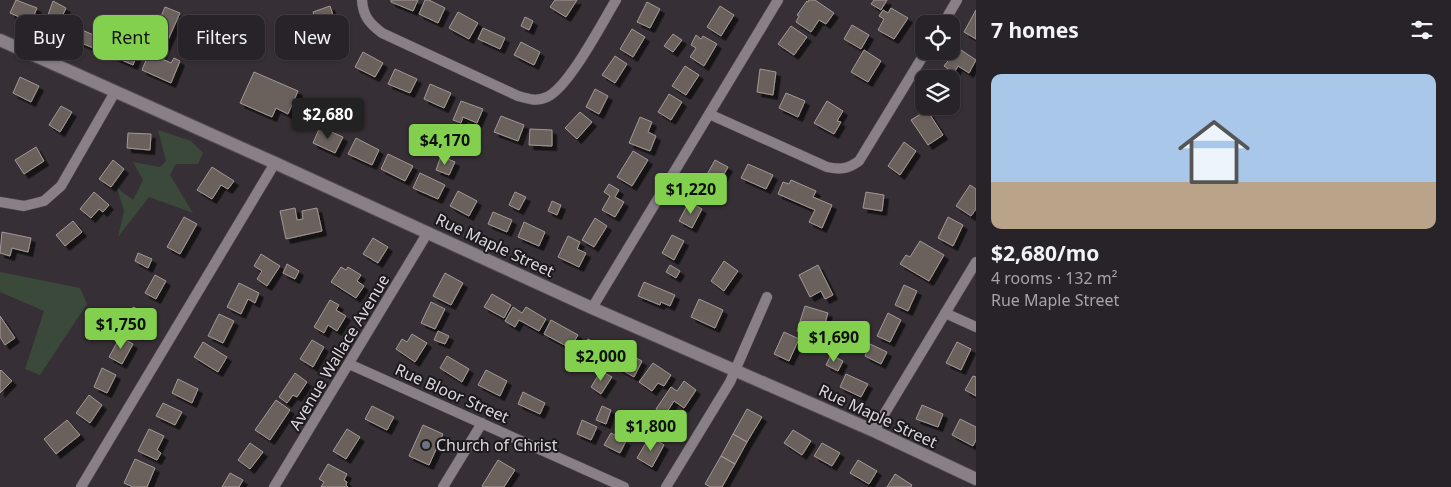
<!DOCTYPE html>
<html lang="en">
<head>
<meta charset="utf-8">
<style>
	body { margin:0; font-family:"Noto Sans",sans-serif; background:#342f34; color:#f1f3f6; height:100vh; display:flex; flex-direction:column; font-size:19px; white-space:nowrap }
	* { box-sizing:border-box; margin:0 }
	p { font-size:16px; color:#a5a4a8 }
	.icon { flex:none; width:28px; height:28px; fill:none; stroke:currentColor; stroke-width:2; stroke-linecap:round; stroke-linejoin:round }
	.map { position:relative; flex:1; overflow:hidden }
	.drawer { display:flex; flex-direction:column; background:#282328; width:475px }
	.drawer>* { flex:none }
	.banner { position:absolute; left:15px; top:15px; width:475px; height:45px; display:flex; gap:10px }
	.controls { position:absolute; left:915px; top:15px; display:grid; gap:10px }
	.controls a { display:grid; place-items:center; width:45px; height:45px; border-radius:10px; background:#282328; box-shadow:0 1px 4px #0004,0 0 0 1px #444045; font-size:25px }
	.price { position:absolute; translate:-50% -42px; padding:0 11px; border-radius:5px; background:#83d04e; color:#111; font-size:16px; line-height:32px; filter:drop-shadow(0 1px 2px #0008) }
	.price::after { content:''; position:absolute; left:50%; top:30px; width:15px; height:11px; margin-left:-8px; background:inherit; clip-path:polygon(0 0,100% 0,50% 100%) }
	.price.on { background:#222; color:#fff }
	ul { padding:0; list-style:none }
	li { display:grid; align-content:center; gap:10px; height:265px; padding:0 15px }
	li span { display:grid; place-items:center; height:155px; border-radius:10px; color:#555 }
	li>.icon { margin-inline-start:auto }
	span .icon { width:90px; height:90px; fill:#fffc; stroke-width:1 }
	li b { font-size:21px }
	h2 { display:flex; justify-content:space-between; align-items:center; height:60px; padding:0 15px; font-size:21px }
	.chip { padding:0 18px; border-radius:10px; background:#282328; box-shadow:0 1px 4px #0004,0 0 0 1px #444045; font-size:18px; line-height:45px }
	.chip.on { background:#83d04e; color:#111 }
	main { display:flex; flex:1; min-height:0 }
	.map>svg:first-child { display:block }
</style>
</head>
<body>
<main>
<div class="map">
<svg width="976" height="487" viewBox="0 0 976 487">
	<defs>
		<filter id="shadow"><feDropShadow dx="4.5" dy="4.5" stdDeviation="0" flood-color="#0009"/></filter>
	</defs>
	<rect width="100%" height="100%" fill="#362f35"/>
	<!-- green -->
	<path fill="#3a4939" d="M158 130 191 141 203 153 198 164H176L170 175 193 213 149 197 118 237 124 211 117 188 133 200 143 180 133 162 160 167 166 161Z
		M0 272 80 288 87 304 40 375 25 369 44 311 0 292Z"/>
	<!-- building -->
	<path fill="#6a605c" stroke="#a39894" filter="url(#shadow)" d="M16 0 37 8 31 22 10 13Z
		M391 0H418L413 11 391 2Z
		M425 0H429L445 8 438 23 419 14Z
		M555 0H577L566 17 550 7Z
		M809 0H815L834 13 826 24 819 20 811 32 796 22 799 16 797 15 807 1 808 2Z
		M874 0H887L881 10 871 4Z
		M53 1 66 8 61 19 70 23 65 36 44 26Z
		M647 2 660 9 650 28 637 22Z
		M330 6 339 33 322 39 313 12Z
		M720 6 734 15 721 36 707 27Z
		M165 7 180 13 160 58 171 63 174 58 180 61 171 83 142 70 149 53 146 52Z
		M891 8 908 18 894 39 878 30 884 19 879 16 883 10 888 13Z
		M976 10V39L964 32Z
		M458 12 478 23 469 39 449 28Z
		M525 17 533 21 529 30 521 26Z
		M852 25 869 35 861 49 844 39Z
		M791 26 807 37 794 55 778 44Z
		M483 28 505 38 500 49 478 39Z
		M632 29 645 37 633 57 620 49Z
		M82 30 105 40 100 51 77 41Z
		M673 34 682 40 673 52 664 46Z
		M696 35 701 39 703 36 717 44 704 66 690 57 696 48 691 45Z
		M115 42 138 52 133 65 110 55Z
		M521 42 540 52 534 65 514 55Z
		M958 48 976 60 969 73 958 66 954 73 944 66Z
		M864 50 881 61 868 82 851 72Z
		M363 52 383 63 375 77 355 67Z
		M615 56 627 64 615 83 602 75Z
		M685 66 699 75 686 95 672 86Z
		M395 69 417 79 410 93 388 84Z
		M760 69 776 72 773 95 757 92Z
		M254 72 298 91 288 114 276 108 272 117 240 103Z
		M20 77 39 86 31 102 13 93Z
		M430 84 451 93 444 108 424 99Z
		M595 89 608 96 599 114 586 107Z
		M786 93 805 101 798 117 779 108Z
		M669 94 682 102 671 120 658 112Z
		M461 101 483 109 477 123 463 117 461 123 453 120Z
		M827 101 843 111 837 121 841 122 834 134 814 123Z
		M61 106 72 112 60 132 49 125Z
		M927 110 943 135 928 145 911 120Z
		M580 112 592 122 577 139 565 128Z
		M501 116 524 125 518 141 494 132Z
		M640 117 652 122 648 132 656 136 650 151 629 143Z
		M320 127 343 137 335 153 313 143Z
		M530 129 552 130V146L529 145Z
		M128 133 151 134 150 150 127 148Z
		M356 138 379 150 372 165 348 154Z
		M904 142 916 151 900 175 888 166Z
		M36 147 44 161 24 174 15 160Z
		M633 151 648 160 632 186 617 177Z
		M388 154 413 166 405 181 381 169Z
		M441 156 455 162 449 175 436 170Z
		M113 160 124 169 111 187 99 179Z
		M715 160 728 167 717 187 704 180Z
		M748 164 773 175 766 189 741 178Z
		M212 167 234 181 228 189 221 185 212 199 197 190Z
		M420 173 445 185 438 199 413 188Z
		M791 180 816 191 813 197 832 205 822 228 809 222 815 210 778 194 783 182 789 184Z
		M609 184 619 190 615 197 624 202 615 217 602 210 610 196 604 192Z
		M970 185 976 189V209L971 216 956 206Z
		M458 191 477 201 469 216 450 206Z
		M94 192 109 205 103 212 99 209 91 218 80 209Z
		M515 192 526 197 519 210 509 205Z
		M866 192 884 195 882 211 863 208Z
		M552 201 561 205 557 215 548 211Z
		M689 202 702 209 692 228 679 221Z
		M295 208 297 220 303 219 302 211 317 208 322 231 286 239 280 211Z
		M493 212 512 220 507 232 488 224Z
		M184 217 197 224 180 254 167 247Z
		M948 217 963 225 953 246 938 238Z
		M595 218 607 226 594 247 582 240Z
		M73 221 82 232 65 246 56 235Z
		M524 222 545 232 539 246 518 237Z
		M2 232 31 238 28 252 12 248 10 256 0 253Z
		M672 235 684 241 674 260 662 253Z
		M568 236 580 242 577 249 586 253 579 267 558 257Z
		M373 238 388 247 378 263 363 254Z
		M920 241 944 255 929 281 900 264 906 255 910 257Z
		M138 253 152 259 148 268 135 261Z
		M261 254 280 266 267 286 257 279 262 271 254 266Z
		M724 261 738 271 724 291 711 281Z
		M287 264 299 271 295 279 283 273Z
		M670 265 680 271 676 278 666 272Z
		M818 265 833 295 825 299 821 291 810 297 799 275Z
		M341 267 346 270 348 267 361 275 357 281 364 286 356 298 331 282Z
		M445 273 463 283 451 305 433 296Z
		M155 275 166 281 156 299 145 293Z
		M644 282 675 295 670 306 661 302 660 305 638 296Z
		M239 283 259 293 255 303 248 299 241 314 227 307Z
		M904 285 917 291 908 311 895 305Z
		M492 294 511 305 504 318 484 307Z
		M699 299 723 310 715 328 691 317Z
		M330 300 339 305 336 310 346 316 337 331 328 325 324 333 314 327Z
		M431 302 445 309 435 329 421 323Z
		M805 306 828 313 823 330 813 327 810 335 797 331Z
		M133 307 149 314 138 336 123 328Z
		M513 307 522 313 526 307 546 319 539 331 519 320 515 327 505 321Z
		M888 313 901 320 890 342 877 336Z
		M219 314 234 321 223 343 208 336Z
		M0 316 15 338 5 345 0 337Z
		M551 320 578 335 570 348 544 334Z
		M438 331 449 336 445 344 434 340Z
		M784 332 799 339 789 361 774 354Z
		M412 334 427 343 415 362 396 349 402 339 407 342Z
		M120 337 133 344 122 364 109 357Z
		M588 339 609 351 602 363 581 352Z
		M312 340 324 347 313 367 300 359Z
		M203 342 227 357 218 372 194 357Z
		M957 342 971 349 961 370 946 363Z
		M870 344 887 352 881 364 865 356Z
		M621 350 642 361 634 377 613 365Z
		M831 355 843 361 838 371 826 365Z
		M447 356 469 369 462 382 440 368Z
		M653 363 671 375 664 386 658 383 652 391 639 382Z
		M102 368 116 375 107 393 94 387Z
		M1 370 12 381 0 393V371Z
		M486 370 507 381 500 396 478 385Z
		M601 371 612 377 601 394 591 387Z
		M295 373 307 382 297 397 293 395 287 403 279 397Z
		M846 374 868 384 861 397 840 387Z
		M973 376 976 377V396L965 390Z
		M178 379 198 389 192 403 172 393Z
		M684 381 696 390 684 408 674 401 665 415 656 409 671 387 677 391Z
		M523 392 545 403 540 414 518 404Z
		M89 395 102 405 90 423 76 413Z
		M276 400 290 410 270 440 255 430Z
		M163 403 182 412 175 425 156 416Z
		M922 405 943 414 938 427 916 419Z
		M372 406 394 417 387 430 365 419Z
		M602 406 611 410 606 424 596 420Z
		M747 409 762 417 747 442 733 434Z
		M960 419 976 427V440L973 446 952 435Z
		M67 420 80 435 56 454 44 439Z
		M582 420 597 427 591 440 577 434Z
		M423 425 443 434 429 465 409 456Z
		M149 429 164 436 157 450 161 453 157 460 138 451Z
		M347 429 360 437 346 459 333 451Z
		M793 430 811 441 802 455 784 443Z
		M611 433 626 441 620 453 604 445Z
		M733 434 747 442 735 464 721 456Z
		M650 436 664 445 652 467 637 458Z
		M250 443 263 452 250 469 238 460Z
		M822 443 840 453 832 466 814 456Z
		M721 456 735 464 722 487H710L705 484Z
		M135 459 155 468 147 487H133L124 483Z
		M498 460 515 470 504 487H484L482 486Z
		M858 460 877 471 869 484 850 473Z
		M328 464 347 474 344 480 347 482 346 485 348 487H321L324 482 319 479Z
		M230 473 243 480 239 487H222Z
		M895 474 912 485 911 487H887Z"/>
	<g fill="none" stroke-linecap="round" stroke-linejoin="round">
		<!-- minor casing -->
		<g stroke="#534d52" stroke-width="11">
			<path id="minor" d="M362 0C363 16 369 23 382 33L518 96C528 99 537 102 547 97 569 87 602 23 616 0
				M943 24 957 0
				M709 114 827 167C840 170 848 169 859 161L926 51
				M0 202 24 206 44 201 61 186 115 92
				M592 308 778 0
				M945 313 976 327
				M349 364 624 487
				M874 431 976 262
				M81 487 275 163
				M274 487 428 232
				M443 487 482 423
				M666 487 730 382 767 297"/>
		</g>
		<!-- tertiary casing -->
		<g stroke="#534d52" stroke-width="14">
			<path id="tertiary" d="M0 40 275 163 592 308 874 431 976 479"/>
		</g>
		<!-- minor -->
		<use href="#minor" stroke="#887f87" stroke-width="10"/>
		<!-- tertiary -->
		<use href="#tertiary" stroke="#887f87" stroke-width="12"/>
	</g>
	<!-- markers -->
	<circle fill="#6b7280" stroke="#1c181b" stroke-width="2" cx="426" cy="445" r="5"/>
	<g text-anchor="middle" stroke-width="4" stroke-linejoin="round" paint-order="stroke">
		<!-- street labels -->
		<g font-size="16" fill="#dcd8dc" stroke="#1c181b">
			<text transform="translate(495 245) rotate(25)" y="6">Rue Maple Street</text>
			<text transform="translate(339 352) rotate(-59)" y="6">Avenue Wallace Avenue</text>
			<text transform="translate(452 393) rotate(24)" y="6">Rue Bloor Street</text>
			<text transform="translate(878 416) rotate(25)" y="6">Rue Maple Street</text>
		</g>
		<!-- poi labels -->
		<g font-size="16" fill="#dcd8dc" stroke="#1c181b" text-anchor="start">
			<text x="436" y="451">Church of Christ</text>
		</g>
	</g>
</svg>
<div class="controls">
<a><svg class="icon" aria-label="locate" viewBox="0 0 24 24"><circle cx="12" cy="12" r="6"/><path d="M12 2v4M12 18v4M2 12h4M18 12h4"/></svg></a>
<a><svg class="icon" aria-label="layers" viewBox="0 0 24 24"><path d="M12 4l9 5-9 5-9-5zM3 14l9 5 9-5"/></svg></a>
</div>
<b class="price on" style="left:328px;top:140px">$2,680</b>
<b class="price" style="left:445px;top:166px">$4,170</b>
<b class="price" style="left:691px;top:215px">$1,220</b>
<b class="price" style="left:121px;top:350px">$1,750</b>
<b class="price" style="left:834px;top:363px">$1,690</b>
<b class="price" style="left:601px;top:382px">$2,000</b>
<b class="price" style="left:651px;top:452px">$1,800</b>
<div class="banner">
<a class="chip">Buy</a>
<a class="chip on">Rent</a>
<a class="chip">Filters</a>
<a class="chip">New</a>
</div>
</div>
<section class="drawer">
<h2>7 homes<svg class="icon" aria-label="filters" viewBox="0 0 24 24"><path d="M4 7h16M4 17h16"/><circle cx="9" cy="7" r="2"/><circle cx="15" cy="17" r="2"/></svg></h2>
<ul>
<li><span style="background:linear-gradient(#a9c7e8 70%,#b9a48a 0)"><svg class="icon" aria-label="home" viewBox="0 0 24 24"><path d="M3 11l9-7 9 7M6 9v11h12V9"/></svg></span><div><b>$2,680/mo</b><p>4 rooms · 132 m²</p><p>Rue Maple Street</p></div></li>
</ul>
</section>
</main>
</body>
</html>
